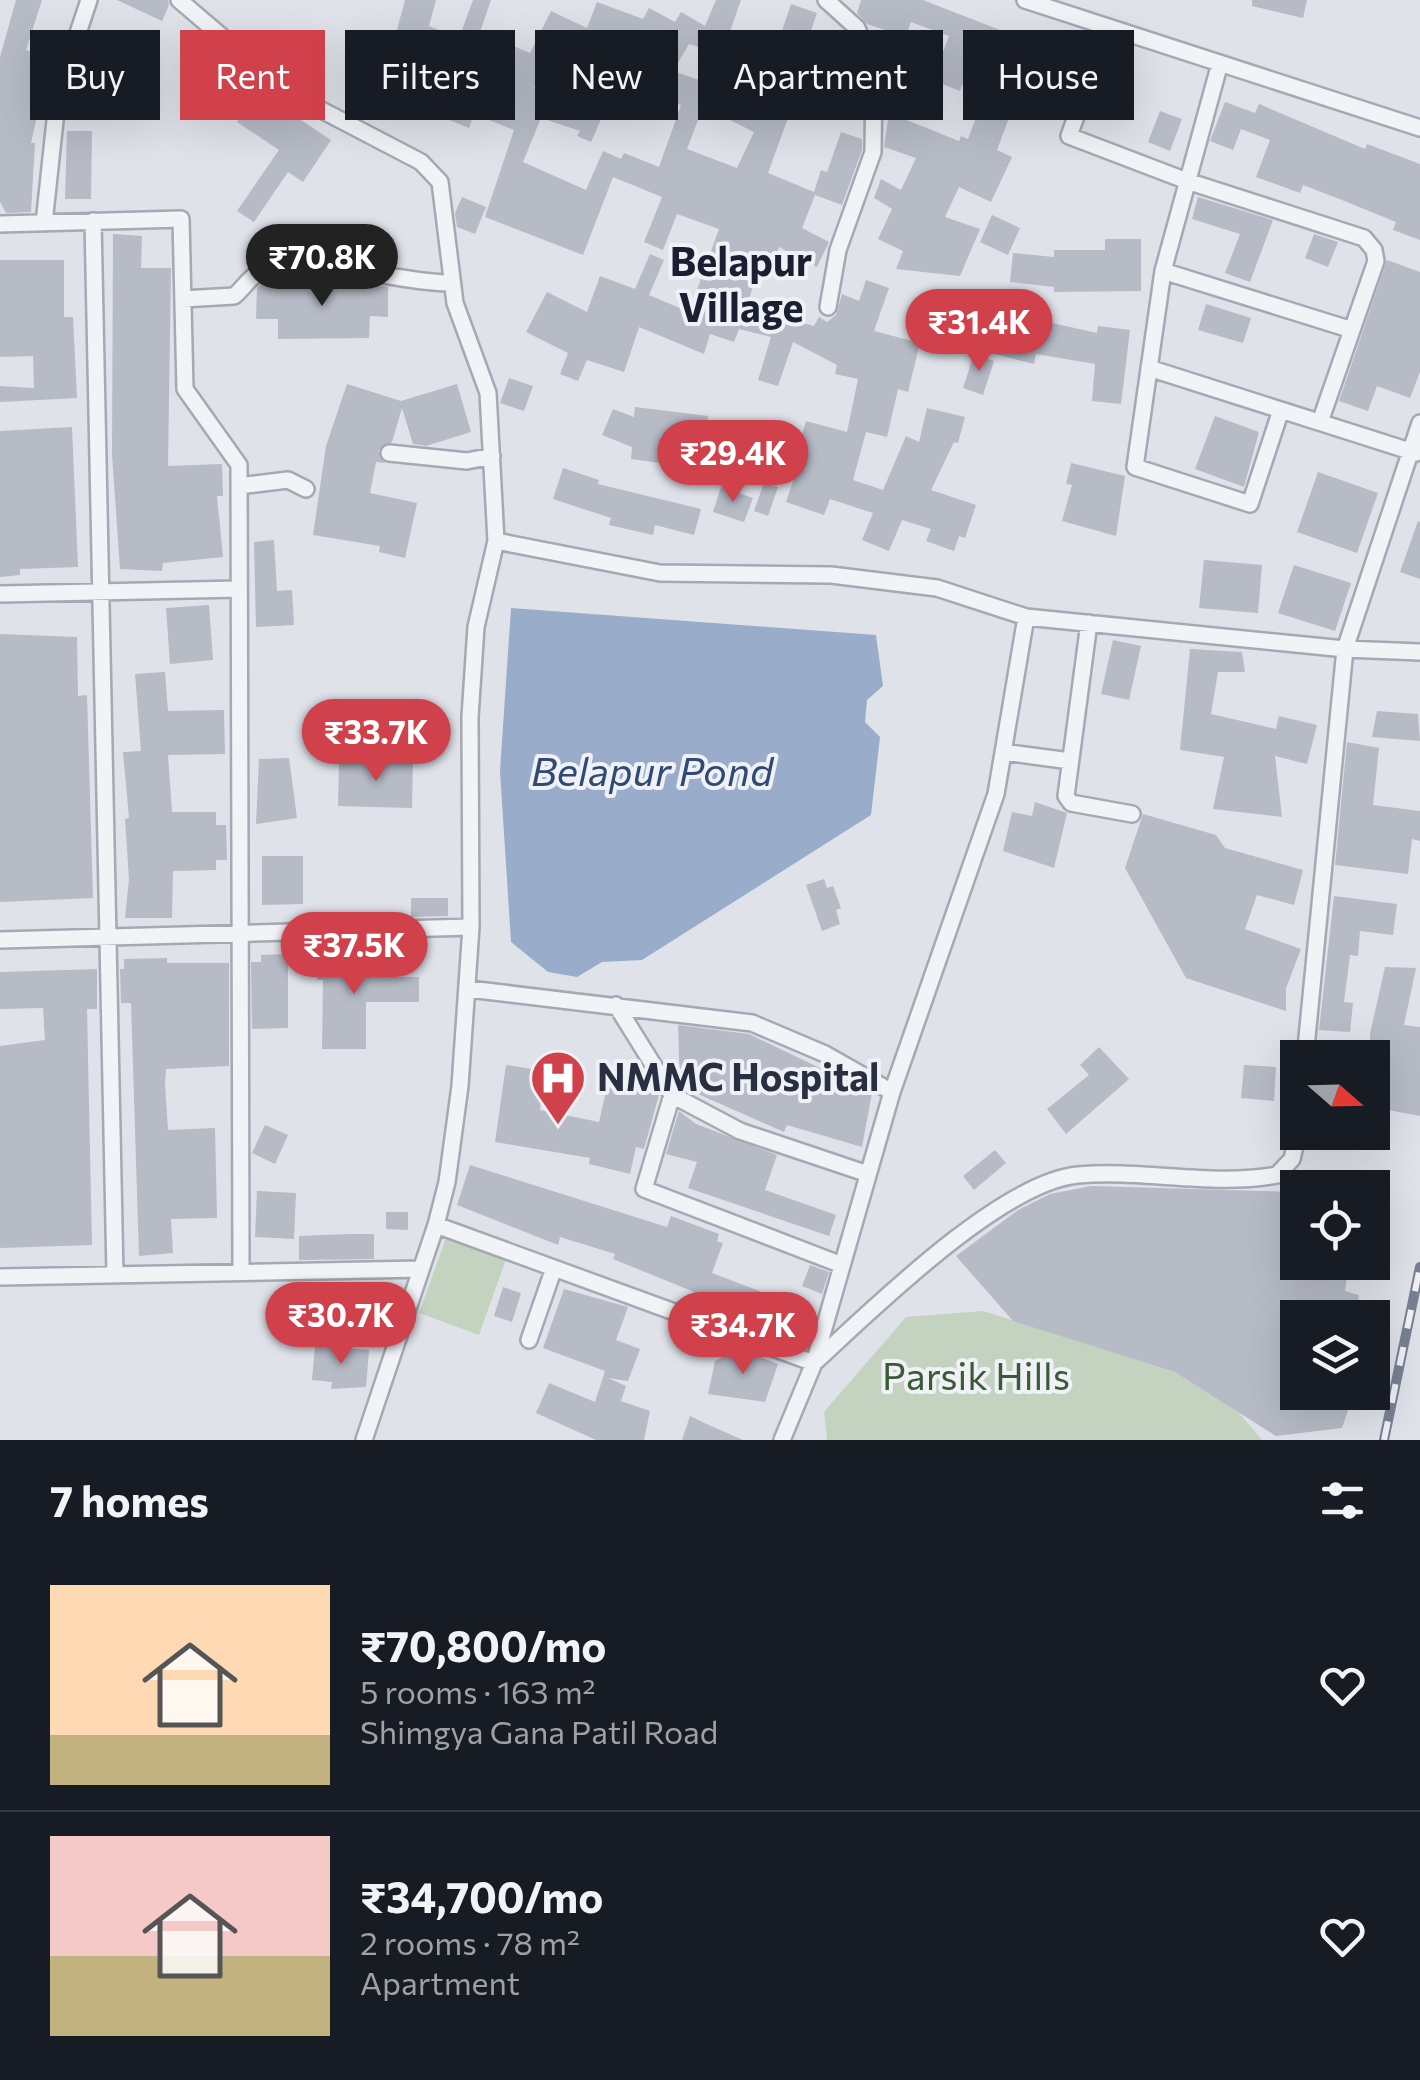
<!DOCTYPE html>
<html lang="en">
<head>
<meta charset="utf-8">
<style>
	body { margin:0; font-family:Commissioner,sans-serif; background:#242831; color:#f1f3f6; height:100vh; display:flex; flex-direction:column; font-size:38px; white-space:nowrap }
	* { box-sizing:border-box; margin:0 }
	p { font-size:32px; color:#9ea1a6 }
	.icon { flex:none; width:55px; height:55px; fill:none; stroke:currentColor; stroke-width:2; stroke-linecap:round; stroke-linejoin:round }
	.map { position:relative; height:1440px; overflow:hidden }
	.panel { display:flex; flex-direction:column; background:#171b24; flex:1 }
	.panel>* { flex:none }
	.banner { position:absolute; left:30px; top:30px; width:1360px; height:90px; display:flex; gap:20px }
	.needle { width:65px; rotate:110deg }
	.tools { position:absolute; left:1280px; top:1040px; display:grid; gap:20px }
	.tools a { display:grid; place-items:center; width:110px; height:110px; border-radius:0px; background:#171b24; box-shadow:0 10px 40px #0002; font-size:50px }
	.price { position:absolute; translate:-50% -85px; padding:0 22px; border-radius:35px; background:#d1414b; color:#fff; font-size:32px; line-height:65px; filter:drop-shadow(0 2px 5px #0008) }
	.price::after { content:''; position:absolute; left:50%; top:60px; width:30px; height:22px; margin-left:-15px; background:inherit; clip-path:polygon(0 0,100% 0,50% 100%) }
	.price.active { background:#222; color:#fff }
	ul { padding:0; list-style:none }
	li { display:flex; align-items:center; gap:30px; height:250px; padding:0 50px }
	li+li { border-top:2px solid #363941 }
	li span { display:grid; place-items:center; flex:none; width:280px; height:200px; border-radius:0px; color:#555 }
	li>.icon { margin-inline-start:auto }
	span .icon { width:120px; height:120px; fill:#fffc; stroke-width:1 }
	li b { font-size:42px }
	h2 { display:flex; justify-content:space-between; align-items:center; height:120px; padding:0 50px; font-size:42px }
	.chip { padding:0 35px; border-radius:0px; background:#171b24; box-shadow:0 10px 40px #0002; font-size:35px; line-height:90px }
	.chip.active { background:#d1414b; color:#fff }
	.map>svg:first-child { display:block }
</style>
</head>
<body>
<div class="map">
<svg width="1420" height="1440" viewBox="0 0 1420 1440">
	<rect width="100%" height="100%" fill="#dfe2e9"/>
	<!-- green -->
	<path fill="#c3d3c0" d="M446 1238 506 1259 479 1335 419 1313Z
		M983 1311 1175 1372 1233 1406 1262 1440H827L824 1412 906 1317Z"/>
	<!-- water -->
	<path fill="#99adca" d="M511 608 876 635 883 686 867 700 865 722 880 737 871 815 642 960 602 962 577 977 548 972 511 942 500 771Z"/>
	<!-- building -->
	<path fill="#b6bbc6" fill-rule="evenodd" d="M16 0H42L26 50 55 61 42 94 31 143H35L31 212 6 213 0 202V57Z
		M117 0H168L169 5 162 21Z
		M405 0H436L429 26 459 38 473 0H491L480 32 530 53 551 11 587 28 597 2 643 19 649 8 675 22 681 12 705 26 716 0H741L730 31 747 36 739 60 689 44 673 71 731 91 739 74 774 90 787 49 777 46 791 4 817 13 794 80 801 82 768 173 814 192 821 170 827 172 841 132 862 139V150L842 205 815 195 802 228 829 242 817 267 779 247 770 271 760 267 746 307 814 326 819 317 827 322 836 315 842 294 859 301 866 280 889 288 874 331 920 343 908 392 898 389 887 437 866 432 853 480 883 490 906 436 919 442 927 408 965 417 958 443 954 442 931 490 976 505 965 538 959 536 954 551 926 541 931 529 902 520 889 551 862 540 873 513 830 499 824 515 786 502 800 460 795 459 806 421 847 432 858 379 835 374 837 365 793 342 778 386 758 380 771 337 739 329 734 342 710 334 704 354 639 327 624 372 587 360 578 381 560 374 568 353 526 332 547 292 587 312 600 276 635 289 650 254 664 260 649 295 689 312 719 229 677 214 663 250 644 242 662 197 613 177 583 255 485 217 514 130 474 114 469 128 425 110 444 63 392 48ZM559 32 614 52 590 108 534 88ZM624 67 641 77 645 69 678 88 673 102 681 105 659 167 624 153 621 159 603 151 586 190 523 162 541 118 580 131 577 136 591 142ZM701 112 717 118 718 114 754 132 737 168 687 149Z
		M861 0H923L1067 56 1058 78 977 46 960 91 932 80 949 36 911 22 906 37 867 24 857 13Z
		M1252 0H1307L1303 18 1252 6Z
		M276 40 303 60 289 79 263 57Z
		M887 64 915 75 904 102 885 95Z
		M839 67 856 74 844 103 827 95Z
		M262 85 280 100 277 104 331 140 303 182 288 172 254 222 237 211 279 150 237 122Z
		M1225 102 1255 113 1259 104 1365 149 1367 144 1420 164V240L1393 230 1396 222 1347 202 1303 185 1300 193 1256 177 1270 140 1241 129 1233 150 1210 141Z
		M980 107 1009 118 997 150 1012 157 991 202 959 187 945 217 980 229 960 276 896 269 903 251 878 239 892 209 874 198 881 179 901 190 916 158 884 147 889 113 959 141 961 136 968 139Z
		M1160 111 1182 119 1170 151 1148 142Z
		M67 131H92L91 199H65Z
		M462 197 486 207 475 234 457 227 455 213Z
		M1198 197 1273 220 1250 282 1225 273 1240 234 1192 219Z
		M992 215 1020 228 1008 255 980 242Z
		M376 231 395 239 385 264 365 260Z
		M113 234 142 236 141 268H171L168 466 222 464 223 496H217L223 557 163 563 162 571 120 569 112 454Z
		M1314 234 1338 242 1328 267 1305 258Z
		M1105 239H1141V291L1054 292V287L1010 282 1013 253 1054 257V250H1105Z
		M0 260H64V317H73L77 398 0 402V386L34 388 33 356 0 357Z
		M1387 260 1420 272V372L1410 398 1377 386 1368 411 1339 401Z
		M356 282 388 287V317L370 316 369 338 278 339V319H256L257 288 262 284Z
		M1206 304 1251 318 1243 343 1198 330Z
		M998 311 1097 333 1098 326 1130 330 1121 404 1092 401 1095 364 1036 354 1034 364 987 352Z
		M974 354 994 361 983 395 963 388Z
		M509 378 533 386 524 411 500 403Z
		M347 384 401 401 457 384 471 432 426 446 413 444 402 408 392 442 378 451 385 463 376 462 370 493 417 503 405 558 379 552 380 546 313 535 326 446Z
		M635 407 708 416 703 469 631 459 632 447 602 435 613 409 634 417Z
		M1215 416 1259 432 1244 487 1195 469Z
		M72 427 78 567 20 569V575L0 577V431Z
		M1071 463 1125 476 1116 536 1062 521 1072 485 1066 484Z
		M563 468 599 480 598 484 701 509 694 535 655 525 653 535 609 525 611 518 553 499Z
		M1318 472 1378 493 1357 553 1297 532Z
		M764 483 778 487 768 516 754 511Z
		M721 487 753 498 744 522 713 512Z
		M1418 521 1420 522V579L1400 572Z
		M274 540 277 591 292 590 294 625 256 627 254 542Z
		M1204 560 1262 565 1258 613 1199 608Z
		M1294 565 1351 583 1335 631 1278 613Z
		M209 605 213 660 170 664 166 608Z
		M0 634 77 637 78 696 87 695 93 898 0 902Z
		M1113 640 1141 646 1129 700 1101 694Z
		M1190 649 1242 652 1245 672H1218L1211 714 1276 729 1279 716 1317 725 1307 764 1275 756 1282 817 1213 809 1224 757 1180 750Z
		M165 672 168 711 224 710 225 754 168 755 172 812H216V825H226L227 860H216V870L173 871 172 918H125L129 879 125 819 129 818 123 752 141 751 135 674Z
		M1377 711 1418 714 1420 741 1372 737Z
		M1347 742 1379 748 1373 805 1420 811V841L1412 839 1408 874 1335 865Z
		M289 758 297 818 256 824 259 759Z
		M339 760 413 761 412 808 338 806Z
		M1035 802 1067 813 1054 868 1003 851 1012 812 1032 816Z
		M1143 814 1216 835 1225 848 1303 870 1294 905 1257 895 1245 929 1301 949 1286 988V1011L1186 978 1125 868Z
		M262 856H303V904L262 905Z
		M824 879 827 888 833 886 841 908 836 910 840 924 822 931 806 885Z
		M1334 896 1397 904 1393 935 1360 931 1358 956 1350 955 1344 1002 1353 1003 1350 1032 1319 1030Z
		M411 898H448V916L411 917Z
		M317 950 363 951V977H419V1002H366V1049H322L323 980H317Z
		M288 954V1028L252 1029 251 962H261V955Z
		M167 958V963H229V1066L166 1069 165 1084 168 1130 215 1128 217 1218 171 1219 173 1253 139 1256 131 1003H121L120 969H124V959Z
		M1385 967 1416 968 1404 1025 1420 1027V1116L1372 1107 1370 1034Z
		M97 969V1009H87L92 1245 0 1248V1046L45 1040 43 1008 0 1009V972Z
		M678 1025 749 1034 872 1093 862 1147 787 1125 784 1132 680 1086Z
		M1099 1047 1129 1079 1066 1134 1047 1109 1089 1075 1080 1065Z
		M506 1065 545 1071 540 1110 599 1122 608 1083 659 1095 644 1149 636 1147 630 1174 589 1164 590 1158 495 1142Z
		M1244 1065 1276 1067 1274 1101 1241 1098Z
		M679 1111 696 1124 777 1155 765 1190 836 1215 829 1236 688 1188 697 1162 666 1154Z
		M265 1125 288 1135 275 1164 252 1153Z
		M995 1150 1006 1163 974 1190 963 1176Z
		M470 1165 667 1227 671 1216 719 1234 717 1241 723 1243 712 1273 762 1292 753 1316 613 1259 615 1254 560 1237 558 1245 457 1205Z
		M1091 1186 1298 1192V1262H1349L1345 1291 1359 1295 1356 1318H1298V1392H1354L1342 1428 1276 1436 1175 1372 1013 1321 956 1256 1018 1210 1050 1194Z
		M257 1191 296 1193 294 1239 255 1237Z
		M386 1212H408V1230L386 1229Z
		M349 1234H374V1259L299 1260V1236Z
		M810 1265 829 1272 822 1294 802 1286Z
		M503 1287 521 1293 512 1322 494 1316Z
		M564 1289 628 1307 616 1340 640 1349 628 1381 608 1378 626 1386 621 1401 650 1411 644 1440H596L536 1413 549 1383 595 1402 605 1371 543 1348Z
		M315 1346 369 1350 366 1387 331 1389 332 1382 312 1380Z
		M739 1349 778 1364 765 1402 708 1394 715 1361Z
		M690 1416 711 1426 743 1440H682Z"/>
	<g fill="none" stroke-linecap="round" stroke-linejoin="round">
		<!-- street casing -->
		<g stroke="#a4a9b3" stroke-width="20">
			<path id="street" d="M179 0 287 92 421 162 440 182 455 303 488 393 496 541 476 627 470 717 471 927 460 1086 447 1182 436 1225 364 1440
				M826 0 857 28 874 69 873 152 838 250 828 307
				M1025 0 1420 128
				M1108 27 1069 136 1187 181 1364 238 1374 250 1376 261 1320 422
				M1220 63 1163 271 1135 467 1250 504 1281 410
				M93 221 115 1275
				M44 223 58 93 89 0
				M0 224 181 219 185 389 239 465 241 1272
				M1163 271 1349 329
				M183 299 234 296C242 290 248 279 257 274 301 249 398 284 451 283
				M1149 368 1416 453
				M389 453 467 461 492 456
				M239 486 288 480 306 489
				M496 541 660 573 831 575 937 588 1026 617 1345 649 1420 652
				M0 594 239 589
				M1089 623 1066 796 1071 803 1132 814
				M1003 752 1070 761
				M0 940 471 927
				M469 989 752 1023 825 1054 892 1092
				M616 1005 672 1095 740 1131 868 1174
				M1305 1058 1345 649 1420 423
				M672 1095 644 1189 842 1265
				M436 1225 814 1363
				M0 1277 421 1269
				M529 1340 554 1268
				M814 1363C872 1310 1001 1182 1078 1175 1143 1169 1212 1187 1277 1175L1292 1159 1298 1132
				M782 1440 814 1363 892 1092 996 794 1026 617"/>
		</g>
		<!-- street -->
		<use href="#street" stroke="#f2f3f7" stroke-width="15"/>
		<!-- rail casing -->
		<g stroke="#788093" stroke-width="10">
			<path id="rail" d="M1384 1440 1420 1267"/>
		</g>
		<!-- rail -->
		<use href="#rail" stroke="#eff1f6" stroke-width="6" stroke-dasharray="19" stroke-linecap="butt"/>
	</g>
	<!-- icons -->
	<defs>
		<g id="hospital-pin" transform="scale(2.875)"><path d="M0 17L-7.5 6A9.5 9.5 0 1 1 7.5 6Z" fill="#d1414b" stroke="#eff1f6"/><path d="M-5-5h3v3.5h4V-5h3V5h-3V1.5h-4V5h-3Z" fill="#fff"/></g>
	</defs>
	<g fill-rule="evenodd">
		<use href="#hospital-pin" x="558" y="1078"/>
	</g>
	<g text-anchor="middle" stroke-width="8" stroke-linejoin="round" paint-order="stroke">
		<!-- poi labels -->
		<g font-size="38" font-weight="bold" fill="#282f40" stroke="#eff1f6" text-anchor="start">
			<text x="597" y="1091">NMMC Hospital</text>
		</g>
		<!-- park labels -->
		<g font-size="38" fill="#395c34" stroke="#eff1f6">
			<text x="976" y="1390">Parsik Hills</text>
		</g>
		<!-- neighbourhood labels -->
		<g font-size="40" font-weight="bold" fill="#1a2031" stroke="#eff1f6">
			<text x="741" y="276">Belapur<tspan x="741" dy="46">Village</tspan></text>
		</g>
		<!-- water labels -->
		<g font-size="40" font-style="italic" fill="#314a75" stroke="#eff1f6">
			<text x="652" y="786">Belapur Pond</text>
		</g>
	</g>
</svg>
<div class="tools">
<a><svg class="needle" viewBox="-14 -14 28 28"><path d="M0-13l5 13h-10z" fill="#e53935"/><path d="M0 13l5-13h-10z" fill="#9ea1a6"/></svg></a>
<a><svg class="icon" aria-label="locate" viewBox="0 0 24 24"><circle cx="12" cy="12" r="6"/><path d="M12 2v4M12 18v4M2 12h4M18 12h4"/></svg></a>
<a><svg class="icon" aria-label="layers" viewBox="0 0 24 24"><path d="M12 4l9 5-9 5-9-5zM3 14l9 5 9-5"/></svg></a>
</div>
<b class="price active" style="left:322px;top:309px">₹70.8K</b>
<b class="price" style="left:979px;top:374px">₹31.4K</b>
<b class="price" style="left:733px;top:505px">₹29.4K</b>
<b class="price" style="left:376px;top:784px">₹33.7K</b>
<b class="price" style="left:354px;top:997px">₹37.5K</b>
<b class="price" style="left:341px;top:1367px">₹30.7K</b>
<b class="price" style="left:743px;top:1377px">₹34.7K</b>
<div class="banner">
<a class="chip">Buy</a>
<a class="chip active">Rent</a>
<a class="chip">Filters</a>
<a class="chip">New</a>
<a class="chip">Apartment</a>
<a class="chip">House</a>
</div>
</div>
<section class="panel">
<h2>7 homes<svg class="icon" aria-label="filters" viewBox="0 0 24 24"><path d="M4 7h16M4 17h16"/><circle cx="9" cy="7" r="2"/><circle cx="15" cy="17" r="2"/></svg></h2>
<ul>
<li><span style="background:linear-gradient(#ffd9b3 75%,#c2b280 0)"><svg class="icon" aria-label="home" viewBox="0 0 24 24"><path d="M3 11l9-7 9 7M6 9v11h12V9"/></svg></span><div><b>₹70,800/mo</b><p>5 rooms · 163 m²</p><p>Shimgya Gana Patil Road</p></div><svg class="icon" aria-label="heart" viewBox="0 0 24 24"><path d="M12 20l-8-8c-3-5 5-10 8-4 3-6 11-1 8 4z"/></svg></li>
<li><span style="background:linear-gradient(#f6c9c9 60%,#c2b280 0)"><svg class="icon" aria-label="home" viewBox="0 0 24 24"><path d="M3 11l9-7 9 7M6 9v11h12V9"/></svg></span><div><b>₹34,700/mo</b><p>2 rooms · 78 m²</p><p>Apartment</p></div><svg class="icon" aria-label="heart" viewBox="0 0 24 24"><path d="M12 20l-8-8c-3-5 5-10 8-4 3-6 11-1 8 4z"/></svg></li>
</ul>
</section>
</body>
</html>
